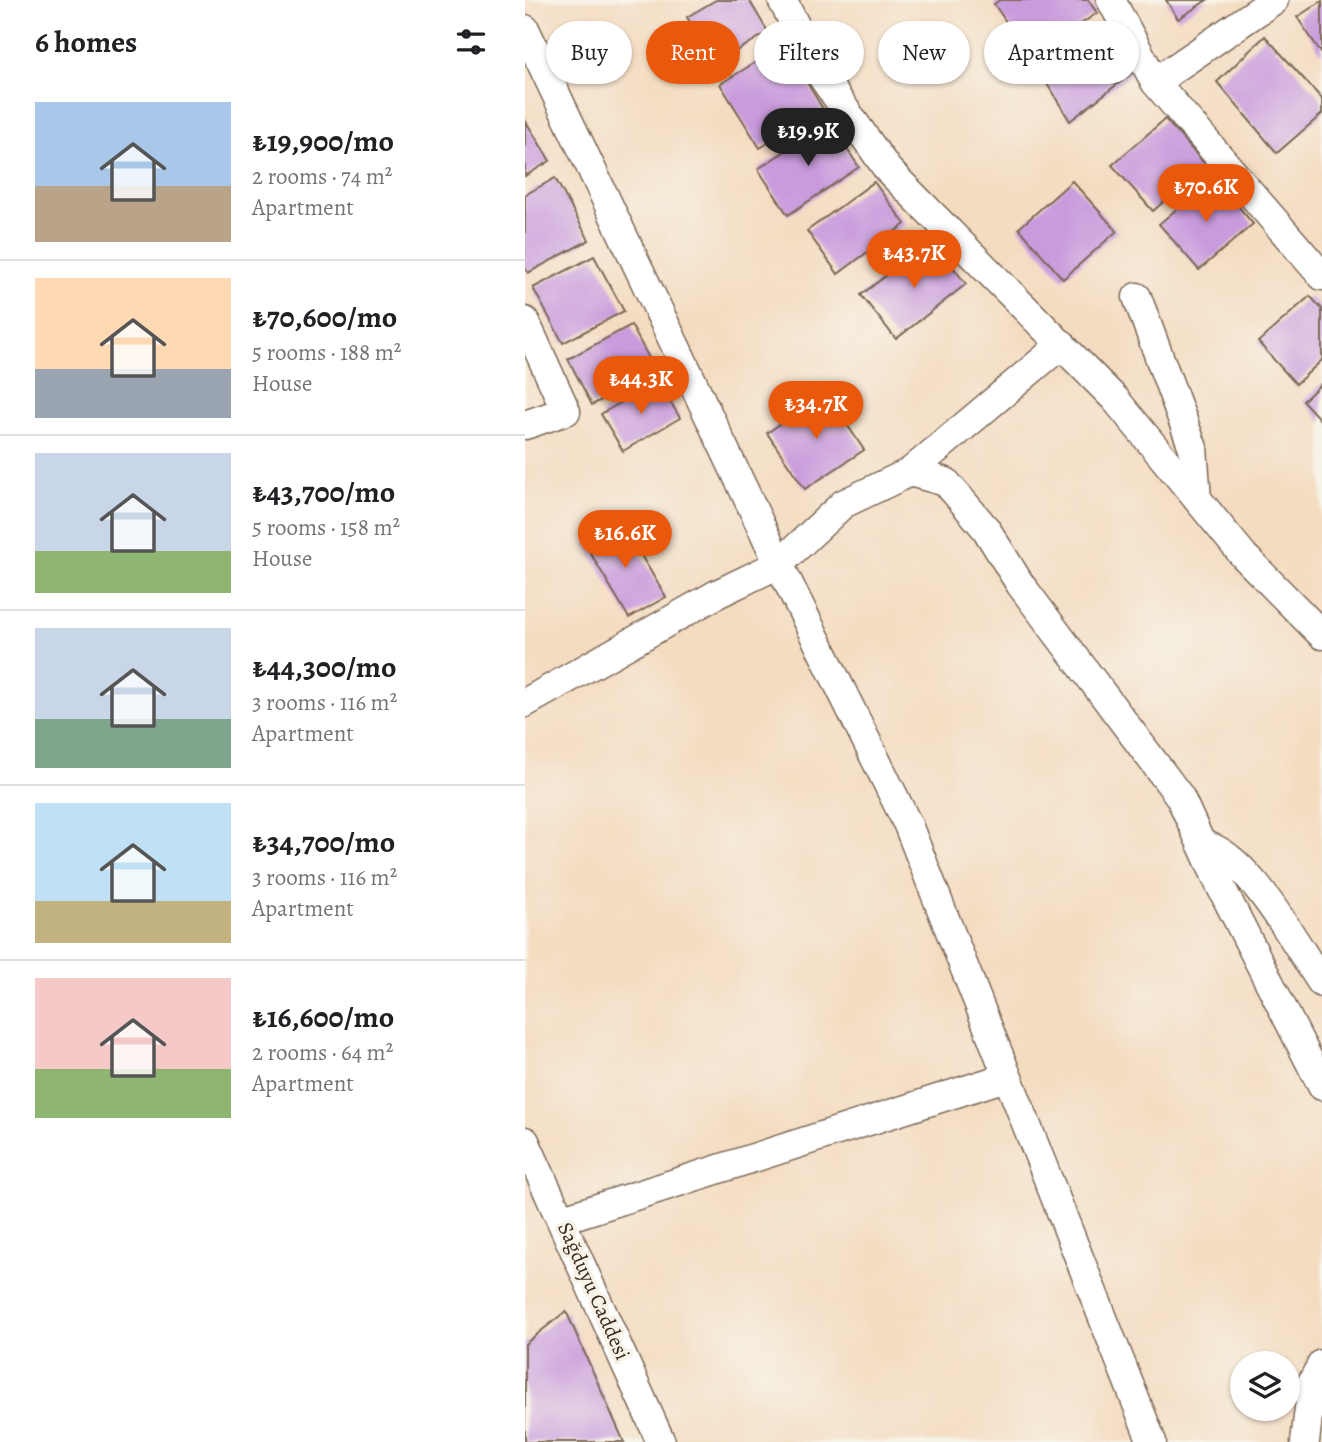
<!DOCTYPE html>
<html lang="en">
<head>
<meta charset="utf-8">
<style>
	body { margin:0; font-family:Alegreya,serif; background:#f6f6f6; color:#202124; height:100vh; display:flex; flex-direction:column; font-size:26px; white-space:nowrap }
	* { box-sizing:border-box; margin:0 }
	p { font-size:23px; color:#757577 }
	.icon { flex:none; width:38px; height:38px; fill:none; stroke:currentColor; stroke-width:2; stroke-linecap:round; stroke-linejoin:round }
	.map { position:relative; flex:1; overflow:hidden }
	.side { display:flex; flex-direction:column; background:#fff; width:525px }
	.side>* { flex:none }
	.top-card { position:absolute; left:21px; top:21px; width:665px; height:63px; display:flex; gap:14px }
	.tools { position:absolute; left:705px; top:1351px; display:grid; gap:14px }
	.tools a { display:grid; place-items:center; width:70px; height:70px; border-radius:50%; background:#fff; box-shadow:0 2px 5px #0004; font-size:35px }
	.price { position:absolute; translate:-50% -60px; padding:0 16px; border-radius:24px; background:#ea580c; color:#fff; font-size:23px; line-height:46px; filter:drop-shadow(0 2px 4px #0008) }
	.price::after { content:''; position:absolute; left:50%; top:42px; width:21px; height:16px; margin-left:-10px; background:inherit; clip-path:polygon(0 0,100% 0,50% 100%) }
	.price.selected { background:#222; color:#fff }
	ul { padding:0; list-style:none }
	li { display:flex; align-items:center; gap:21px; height:175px; padding:0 35px }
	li+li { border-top:2px solid #e0e0e0 }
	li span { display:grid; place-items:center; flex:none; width:196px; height:140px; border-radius:0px; color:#555 }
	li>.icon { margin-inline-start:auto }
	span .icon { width:84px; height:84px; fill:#fffc; stroke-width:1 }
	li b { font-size:30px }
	h2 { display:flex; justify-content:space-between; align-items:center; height:84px; padding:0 35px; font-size:30px }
	.pill { padding:0 24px; border-radius:32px; background:#fff; box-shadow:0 2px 5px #0004; font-size:24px; line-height:63px }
	.pill.selected { background:#ea580c; color:#fff }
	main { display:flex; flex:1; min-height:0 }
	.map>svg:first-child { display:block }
</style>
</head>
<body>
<main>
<section class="side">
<h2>6 homes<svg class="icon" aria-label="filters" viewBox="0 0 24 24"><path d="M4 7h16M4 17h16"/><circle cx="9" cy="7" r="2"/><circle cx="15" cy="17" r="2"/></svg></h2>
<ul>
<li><span style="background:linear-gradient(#a9c7e8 60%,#b9a48a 0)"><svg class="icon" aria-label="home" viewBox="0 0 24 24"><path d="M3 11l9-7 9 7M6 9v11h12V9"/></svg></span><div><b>₺19,900/mo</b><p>2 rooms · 74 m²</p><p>Apartment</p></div></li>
<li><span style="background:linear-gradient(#ffd9b3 65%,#9aa5b1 0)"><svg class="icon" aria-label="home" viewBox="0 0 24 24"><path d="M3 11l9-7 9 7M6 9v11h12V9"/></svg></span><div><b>₺70,600/mo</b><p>5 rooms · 188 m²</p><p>House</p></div></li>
<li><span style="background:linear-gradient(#c9d6e8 70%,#8fb573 0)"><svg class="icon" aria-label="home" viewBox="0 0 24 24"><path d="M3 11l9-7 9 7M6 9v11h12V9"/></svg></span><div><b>₺43,700/mo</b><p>5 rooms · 158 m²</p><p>House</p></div></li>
<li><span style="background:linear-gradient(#c9d6e8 65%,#7fa58c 0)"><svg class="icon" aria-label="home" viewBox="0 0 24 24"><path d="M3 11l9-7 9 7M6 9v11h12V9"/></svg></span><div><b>₺44,300/mo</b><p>3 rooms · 116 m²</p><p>Apartment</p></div></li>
<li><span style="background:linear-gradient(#bfe0f5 70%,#c2b280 0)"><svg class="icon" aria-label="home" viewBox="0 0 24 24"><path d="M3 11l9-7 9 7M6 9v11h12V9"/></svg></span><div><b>₺34,700/mo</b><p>3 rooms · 116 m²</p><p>Apartment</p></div></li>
<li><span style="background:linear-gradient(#f6c9c9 65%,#8fb573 0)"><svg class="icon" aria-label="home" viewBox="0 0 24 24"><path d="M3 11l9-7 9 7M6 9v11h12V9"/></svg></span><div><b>₺16,600/mo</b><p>2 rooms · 64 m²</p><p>Apartment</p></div></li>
</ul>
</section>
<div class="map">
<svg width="797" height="1442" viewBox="0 0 797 1442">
	<rect width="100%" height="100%" fill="#f7f3e8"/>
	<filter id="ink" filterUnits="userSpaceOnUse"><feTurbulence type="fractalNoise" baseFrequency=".0143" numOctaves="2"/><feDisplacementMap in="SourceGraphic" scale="14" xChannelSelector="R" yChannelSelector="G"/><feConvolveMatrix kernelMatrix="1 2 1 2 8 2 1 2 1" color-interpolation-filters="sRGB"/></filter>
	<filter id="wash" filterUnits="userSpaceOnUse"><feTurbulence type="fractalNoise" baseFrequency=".00686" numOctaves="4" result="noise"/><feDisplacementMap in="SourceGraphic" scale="28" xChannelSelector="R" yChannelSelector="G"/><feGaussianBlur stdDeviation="1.57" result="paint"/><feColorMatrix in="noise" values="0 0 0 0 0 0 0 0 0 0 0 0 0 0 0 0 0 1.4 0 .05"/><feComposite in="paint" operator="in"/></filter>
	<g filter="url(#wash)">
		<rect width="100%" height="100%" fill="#f4dcc1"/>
		<g id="blocks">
			<!-- building -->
			<path fill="#c99bdd" d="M191 0H224L243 32 190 64 162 17Z
				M475 0H563L572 13 506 58 469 4Z
				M641 0H682L653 19Z
				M797 1V54L772 17Z
				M578 27 608 72 545 121 514 71Z
				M740 36 797 99V114L752 153 692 82Z
				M259 45 298 109 235 148 195 84Z
				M640 119 681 165 628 211 587 165Z
				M0 120 25 161 0 176Z
				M304 122 334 167 263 215 233 169Z
				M689 177 728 224 674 270 634 224Z
				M30 178 64 240 3 273 0 268V195Z
				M547 181 592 231 538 279 494 228Z
				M349 182 380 224 313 274 282 231Z
				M407 240 441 284 371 339 336 295Z
				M69 256 99 311 38 343 8 288Z
				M785 296 797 309V360L771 384 733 342Z
				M106 325 131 371 67 405 43 359Z
				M133 381 155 418 98 451 76 414Z
				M797 383V422L778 401Z
				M301 393 339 450 280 489 242 433Z
				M96 522 141 597 104 618 60 544Z
				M41 1311 99 1442H0V1344Z"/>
		</g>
	</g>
	<g filter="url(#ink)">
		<use href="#blocks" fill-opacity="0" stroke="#7c6857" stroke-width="2"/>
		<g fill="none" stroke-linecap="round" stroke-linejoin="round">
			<!-- minor casing -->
			<g stroke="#7c6857" stroke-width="31">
				<path id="minor" d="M257 0 298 78 363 170 590 399 719 556 797 635
					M586 0 630 82 797 276
					M0 29 254 564 383 825 627 1442
					M630 82 749 0
					M612 297 668 448 672 499
					M0 321 41 411 0 425
					M385 472 537 344
					M0 703 192 594 254 564 318 504 385 472 421 482 461 529 495 584 655 797 695 885 797 1086
					M678 845C721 851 772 947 797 983
					M0 1141 136 1442
					M38 1219 481 1077
					M780 1442 787 1382 797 1364"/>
			</g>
			<!-- minor -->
			<use href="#minor" stroke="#fff" stroke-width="28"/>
		</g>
	</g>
	<g text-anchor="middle" stroke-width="7" stroke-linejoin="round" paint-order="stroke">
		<!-- street labels -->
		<g font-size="21" fill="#3b2a1e" stroke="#f7f3e8">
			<text transform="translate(69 1291) rotate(66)" y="7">Sağduyu Caddesi</text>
		</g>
	</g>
</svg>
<div class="tools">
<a><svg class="icon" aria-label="layers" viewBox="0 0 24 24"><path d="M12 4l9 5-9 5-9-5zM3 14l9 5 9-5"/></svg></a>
</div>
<b class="price selected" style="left:283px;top:168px">₺19.9K</b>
<b class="price" style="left:681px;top:224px">₺70.6K</b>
<b class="price" style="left:389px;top:290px">₺43.7K</b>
<b class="price" style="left:116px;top:416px">₺44.3K</b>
<b class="price" style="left:291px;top:441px">₺34.7K</b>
<b class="price" style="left:100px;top:570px">₺16.6K</b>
<div class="top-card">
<a class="pill">Buy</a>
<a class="pill selected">Rent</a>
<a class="pill">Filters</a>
<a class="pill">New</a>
<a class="pill">Apartment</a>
</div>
</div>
</main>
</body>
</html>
